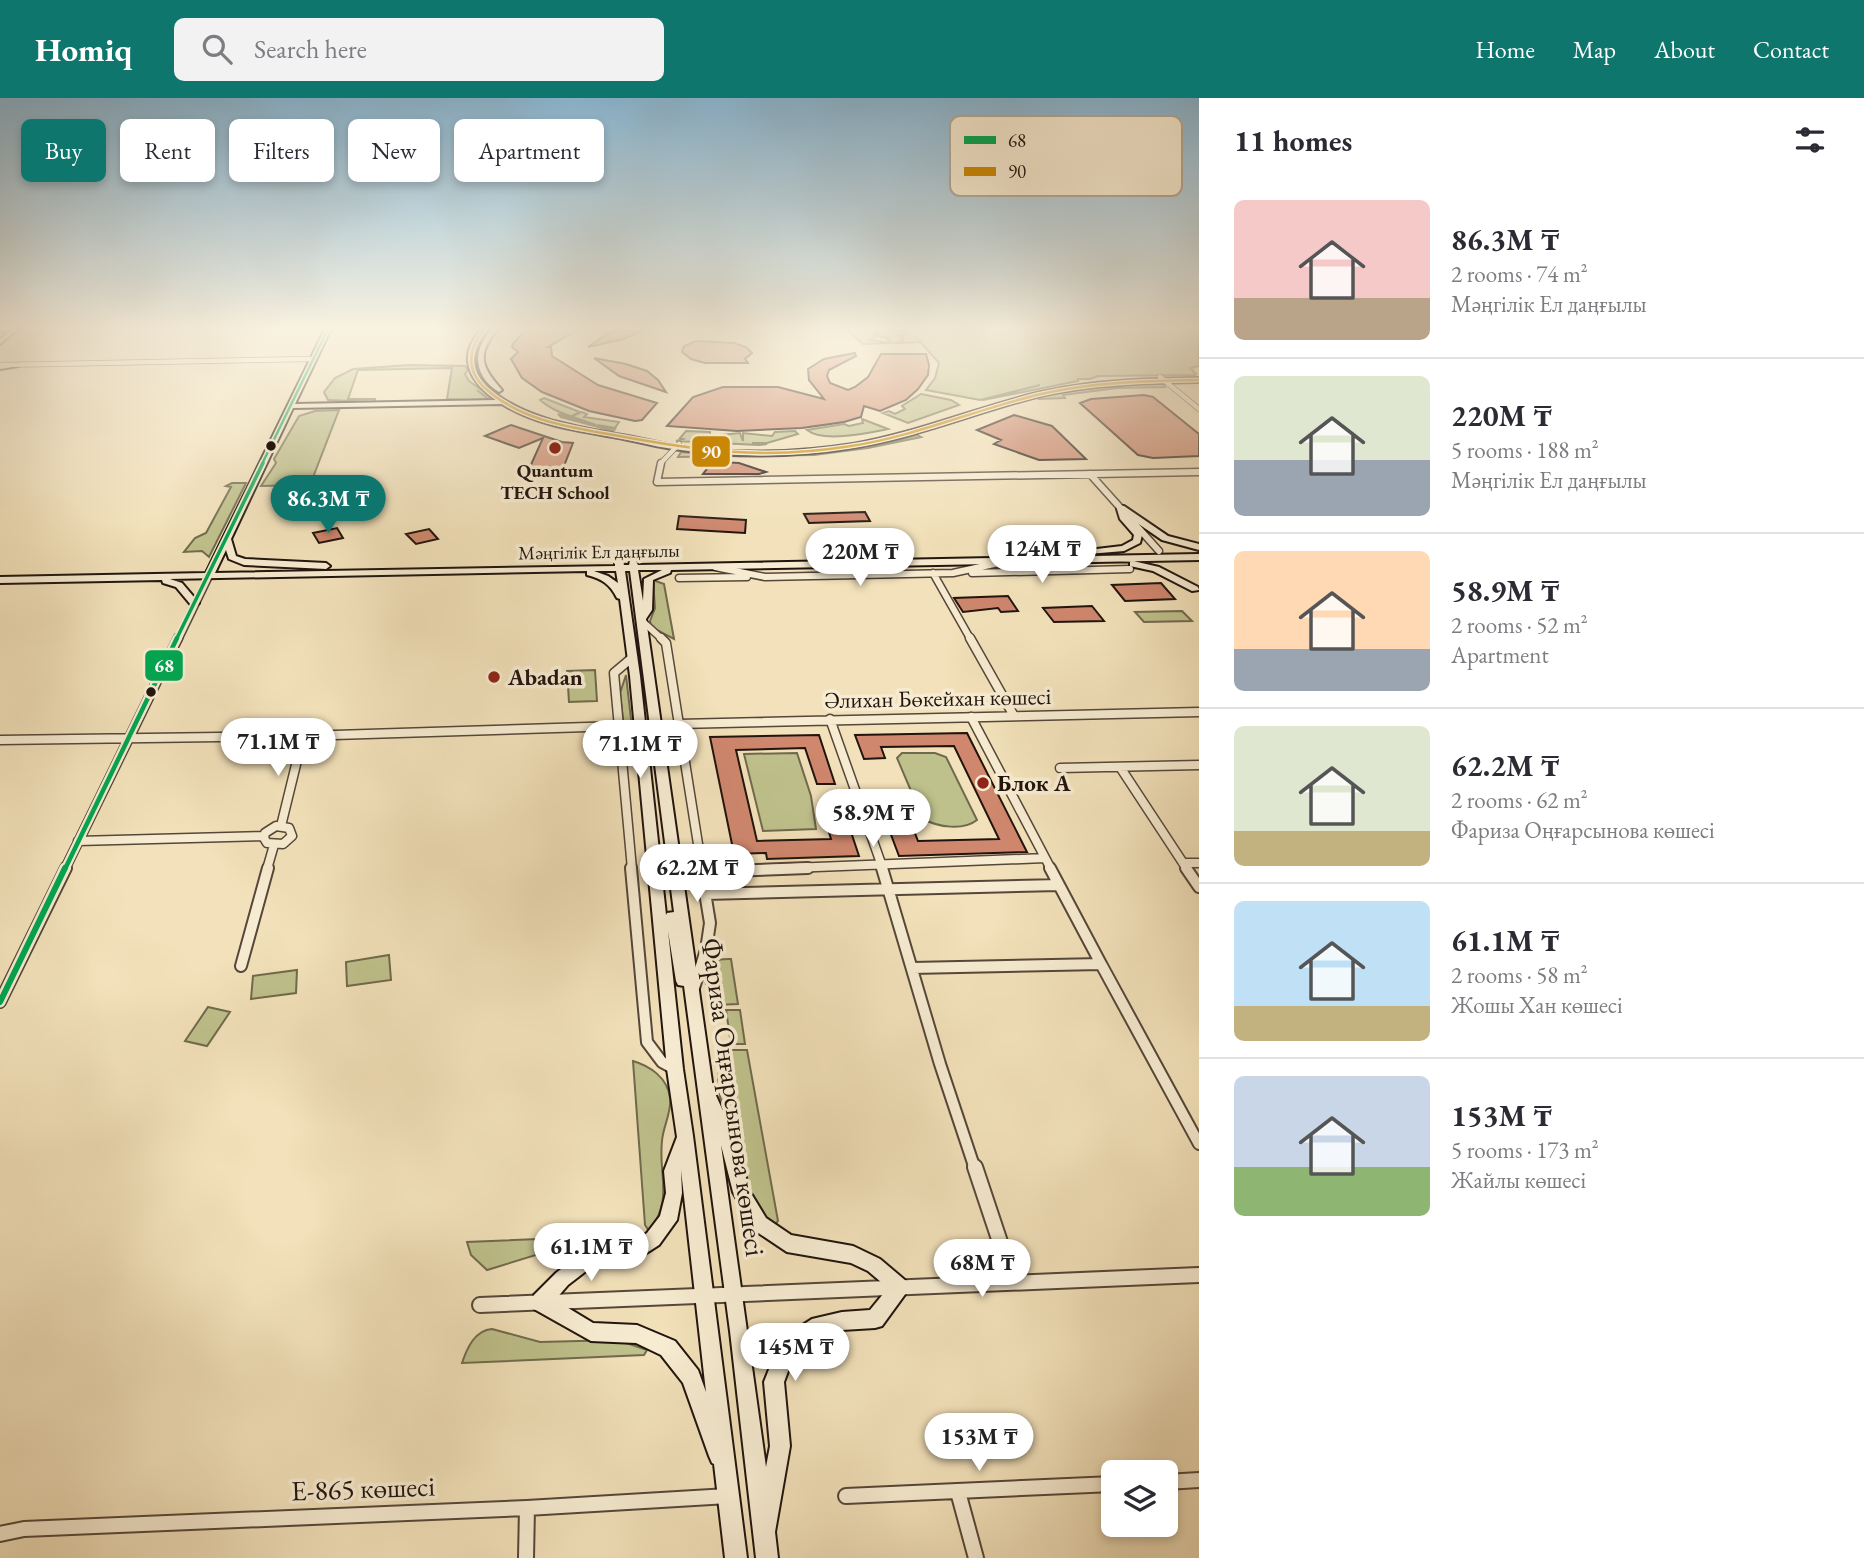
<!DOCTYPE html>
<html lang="en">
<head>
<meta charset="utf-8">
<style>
	body { margin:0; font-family:"EB Garamond",serif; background:#f2f2f3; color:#2b2b33; height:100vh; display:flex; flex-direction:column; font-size:26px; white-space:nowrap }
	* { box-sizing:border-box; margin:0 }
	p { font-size:23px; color:#7c7c81 }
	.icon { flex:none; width:38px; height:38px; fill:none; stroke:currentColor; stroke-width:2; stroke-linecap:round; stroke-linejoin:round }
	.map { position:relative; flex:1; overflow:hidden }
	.panel { display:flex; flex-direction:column; background:#fff; width:665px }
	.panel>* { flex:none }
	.banner { position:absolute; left:21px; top:21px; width:665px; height:63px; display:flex; gap:14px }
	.fabs { position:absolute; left:1101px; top:1362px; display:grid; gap:14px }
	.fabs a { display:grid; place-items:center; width:77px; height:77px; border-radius:10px; background:#fff; box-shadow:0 4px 10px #0003; font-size:35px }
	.price { position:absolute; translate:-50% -60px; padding:0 16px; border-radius:24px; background:#fff; color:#222; font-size:23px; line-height:46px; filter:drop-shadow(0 2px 4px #0008) }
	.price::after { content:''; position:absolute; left:50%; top:42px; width:21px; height:16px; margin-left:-10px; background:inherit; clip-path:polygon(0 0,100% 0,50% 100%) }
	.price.active { background:#0f766e; color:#fff }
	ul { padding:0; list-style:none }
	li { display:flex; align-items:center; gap:21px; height:175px; padding:0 35px }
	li+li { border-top:2px solid #e1e1e2 }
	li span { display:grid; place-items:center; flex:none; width:196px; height:140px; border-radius:10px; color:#555 }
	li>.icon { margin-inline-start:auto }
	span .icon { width:84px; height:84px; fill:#fffc; stroke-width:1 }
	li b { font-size:30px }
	h2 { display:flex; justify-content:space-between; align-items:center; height:84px; padding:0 35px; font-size:30px }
	.chip { padding:0 24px; border-radius:10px; background:#fff; box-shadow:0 4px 10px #0003; font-size:24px; line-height:63px }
	.chip.active { background:#0f766e; color:#fff }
	header { display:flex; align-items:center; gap:42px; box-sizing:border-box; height:98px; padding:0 35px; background:#0f766e; color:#fff }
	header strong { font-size:33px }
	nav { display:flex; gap:38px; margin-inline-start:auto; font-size:24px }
	.search { width:490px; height:63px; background:#f2f2f3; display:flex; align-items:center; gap:18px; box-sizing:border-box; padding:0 24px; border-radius:10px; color:#7c7c81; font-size:26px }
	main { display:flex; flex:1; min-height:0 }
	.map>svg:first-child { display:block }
</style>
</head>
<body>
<header>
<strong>Homiq</strong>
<div class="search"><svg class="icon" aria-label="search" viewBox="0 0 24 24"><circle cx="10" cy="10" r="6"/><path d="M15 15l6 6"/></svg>Search here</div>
<nav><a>Home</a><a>Map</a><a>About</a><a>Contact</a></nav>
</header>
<main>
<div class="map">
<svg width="1199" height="1460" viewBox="0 0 1199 1460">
	<rect width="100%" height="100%" fill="#f2e1ba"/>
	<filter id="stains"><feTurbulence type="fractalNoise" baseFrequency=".00286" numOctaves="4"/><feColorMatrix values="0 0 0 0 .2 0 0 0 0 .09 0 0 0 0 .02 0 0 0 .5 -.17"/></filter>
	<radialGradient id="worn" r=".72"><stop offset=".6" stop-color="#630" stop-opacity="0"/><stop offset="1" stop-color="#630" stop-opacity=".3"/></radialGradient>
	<!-- green -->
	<path fill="#bfc18c" stroke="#706a4d" stroke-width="2" d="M846 231H876L874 238 888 231 904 233 902 237 897 236 902 240 900 245H893L887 241 890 240 877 238 870 242 891 245 863 246Z
		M904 231H1199V268L1190 270 1196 276 1195 277 1098 278 1090 281H1078V283L983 302 1040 287 980 302 926 292 935 280 939 265 916 239 920 244 902 245 905 234H908Z
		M409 267 465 268 468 272 465 276 469 283 492 299 488 300 477 292 490 303 447 301 452 270 358 272 348 301H375L374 304 328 302 324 294 335 280 353 271Z
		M1154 284 1163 286 1165 289 1117 290 1063 297 1065 300 1039 301 1041 298 1076 291Z
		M921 296 951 302 959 307 908 325 883 315 889 313 895 316 905 311 902 308Z
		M544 300 580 314 572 318 582 314 587 316 584 319 619 324 615 330 597 327 615 331 613 333 561 319 558 316 596 327C576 319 556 316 540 302Z
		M339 312 310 387 261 388 276 365 274 361 299 318 315 313Z
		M862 321 888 331C868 335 823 345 807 332L844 326 849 328 863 325Z
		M686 333 710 334V338L740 335 743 343V335L772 338 775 334 795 333 798 336 767 345H752L767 346 759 347 676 343 683 341 680 340Z
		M917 337 921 339 868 350 814 357 678 359 681 354 692 355 693 353 814 354 882 346Z
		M232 385H246L209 459 202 453 184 454 195 440 206 435 231 389 226 388Z
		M653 482 664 486 674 541 651 529 650 523 655 510Z
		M1182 513 1192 523 1144 524 1135 514Z
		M595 572 597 603 569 604 567 573Z
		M626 577 633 639 625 640 620 595Z
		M797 655 811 698 816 731 763 733 744 656Z
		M902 655H935L946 659 977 722C963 733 938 729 923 721L897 660Z
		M389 857 391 882 347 888 346 864Z
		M731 861 738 906 715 907C704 884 692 860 731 861Z
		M297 872 296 895 251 901 253 878Z
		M208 909 230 914 207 948 185 943Z
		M726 912H740L745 946H731Z
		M723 952H747L778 1123 772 1130 747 1091 739 1046 720 999 718 979Z
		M633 963C650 968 668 980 670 1000 672 1014 663 1028 662 1043 658 1078 674 1101 649 1133L645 1127Z
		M636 1137 639 1141 612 1152 539 1156 487 1172 471 1157 467 1144Z
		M492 1231 540 1244 618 1242 647 1252 644 1257 462 1265C467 1250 475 1232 492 1231Z"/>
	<!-- building -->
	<path fill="#cf876e" stroke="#21140e" stroke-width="2" d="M526 231H579L548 249H551L552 258 598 287 657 305 642 322 635 323 589 313 542 294 522 280 511 261 518 254 512 249 513 246Z
		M615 231H646L624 241 588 249Z
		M696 243 734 245 746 249 752 255 745 261 748 265H705L691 261 682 254 684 248Z
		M855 255 856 258 829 272 827 278 830 285 848 292 855 289 868 279 881 256H926L929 267 928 277 918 291 906 302 880 313 864 308 861 319 844 324 802 330 737 333 667 328 693 299 723 289H778L824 301 809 282 808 271 824 261Z
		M594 260 626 266 647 273 658 282 666 294 619 278Z
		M1144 297 1153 299 1199 336V358L1153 360 1138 357 1080 305 1091 301Z
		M1014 317 1052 328 1086 361 1039 362 994 346 1001 342 977 332Z
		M511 327 562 344 573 345 562 373 529 371 543 340 519 350 485 338Z
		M721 364 739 365 766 374 759 376H703L710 367Z
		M865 414 870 423 809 425 804 416Z
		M679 418 746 422 745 435 677 431Z
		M337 430 343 440 319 445 313 435Z
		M429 431 438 441 416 446 406 436Z
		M1161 485 1175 501 1125 503 1112 487Z
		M1008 498 1018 513 1001 514 998 510 963 514 954 500Z
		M1092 508 1104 523 1054 524 1043 510Z
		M967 635 1027 754 899 758 881 710 905 709 918 743 999 741 954 648 881 649 885 660 864 661 855 637Z
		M819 637 835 686H817L805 650 736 652 757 743 831 741 822 711 843 710 859 758 767 761 766 755 734 756 710 639Z"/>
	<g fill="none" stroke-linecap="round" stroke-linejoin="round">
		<!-- street-far4 casing -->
		<g stroke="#554739" stroke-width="6">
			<path id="street-far4" d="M0 267 311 261
				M1160 279 1199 311
				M660 366 679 346"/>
		</g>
		<!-- street-far3 casing -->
		<g stroke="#554739" stroke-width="9">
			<path id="street-far3" d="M661 365 657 384 1199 374
				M1090 376 1159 453
				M715 469 765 479 953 475 1003 464
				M933 475 971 542
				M972 475 1130 471
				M679 480 747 479
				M641 522 663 542
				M178 542 209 478"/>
		</g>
		<!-- street-far2 casing -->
		<g stroke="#554739" stroke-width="11">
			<path id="street-far2" d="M661 540 666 545 702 771
				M970 540 1014 618
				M971 619 1051 771
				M830 621 883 771
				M679 626 1199 614
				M0 642 303 638 619 628
				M1120 669 1187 771
				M1060 670 1199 667
				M276 728 289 730 292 738 283 746 267 745 264 740 265 735Z
				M281 728 303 638
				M78 743 264 738
				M1183 765H1199
				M65 771 178 540
				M267 771 274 747
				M632 771 614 575 633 559
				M766 771 1045 760"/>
		</g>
		<!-- street-far1 casing -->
		<g stroke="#554739" stroke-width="14">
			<path id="street-far1" d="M631 770 647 944 662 964 675 971
				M882 770 940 966 975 1071
				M1186 770 1199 789
				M702 774 808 770
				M705 796 1059 787
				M1101 866 1199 1046
				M241 868 268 770
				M912 870 1101 866 1050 770
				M694 890 706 852 710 825 701 770
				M0 904 66 770"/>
		</g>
		<!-- street casing -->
		<g stroke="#554739" stroke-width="18">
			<path id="street" d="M975 1069 1013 1183
				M480 1207 1199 1177
				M1166 1384 1199 1382
				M958 1394 976 1460
				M846 1398 1113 1386
				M0 1436 24 1431 527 1410 728 1398
				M526 1460 527 1410"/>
		</g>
		<!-- secondary casing -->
		<g stroke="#21140e" stroke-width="4">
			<path id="secondary" d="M0 231H4L0 234Z
				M12 231H18L0 246V241Z
				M325 231H331L295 306 496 302C469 283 456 258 482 231H488C468 257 469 276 497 297 532 322 575 328 616 336 637 339 658 345 679 348 736 356 796 355 853 346 917 335 977 309 1041 294 1093 282 1146 281 1199 280V284C1146 285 1092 286 1040 298 977 314 916 340 851 350 795 359 737 360 681 352 660 350 639 344 619 340 579 333 537 328 502 306L293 310 231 441 236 458 245 461 326 465 330 468 326 471 244 467 229 461 226 452 215 475 615 468V463L619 460 622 461 624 467H629L630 463H636L638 467 1199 456V462L671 472 670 475 653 482 652 512 646 521 713 991 737 1044 749 1092 766 1120 791 1137 853 1148 880 1161 906 1183 909 1189 906 1195 882 1228 875 1230 842 1232 816 1238 795 1254 784 1284 790 1348 775 1434 778 1460H756L730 1233 684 888 678 887 676 883 668 833 683 971 693 1038 747 1460H725L714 1366 712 1365 709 1358 683 1285 661 1257 636 1245 591 1243 534 1211 532 1204 534 1197 556 1175 580 1156 631 1146 647 1135 660 1118 666 1095 664 1073 677 1039 667 971 630 578 620 501 617 500C610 486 602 481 587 477V473L170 481 182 485 199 505 194 508 191 507 176 489 163 485 162 482 0 485V479L206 475ZM638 472H662L644 481 643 503ZM594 473H616L618 485 608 478ZM625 473H630L674 814 667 815 666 817 640 578ZM721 1047 733 1094 754 1132 787 1154 851 1165 868 1173 888 1190 870 1212 842 1214 812 1221 781 1241 764 1284 770 1348 766 1369ZM681 1072 706 1294 698 1272 675 1243 637 1227 593 1225 555 1202 568 1187 590 1170 634 1163 659 1147 677 1122 682 1095Z
				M492 231H498C476 256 481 269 502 292L499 294C473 278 472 252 492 231Z
				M18 266V268L0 271V267Z
				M1118 408H1124L1168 438 1199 446V452L1162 442 1127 418 1142 437 1140 445 1124 453 1088 456V452L1122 448 1133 442 1134 437 1120 421 1117 411Z
				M1133 463 1159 469 1198 489 1199 492 1192 493 1153 473 1130 468V464Z"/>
		</g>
		<!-- street-far4 -->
		<use href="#street-far4" stroke="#f7ecd2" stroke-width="4.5"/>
		<!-- street-far3 -->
		<use href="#street-far3" stroke="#f7ecd2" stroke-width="6"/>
		<!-- street-far2 -->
		<use href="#street-far2" stroke="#f7ecd2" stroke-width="8"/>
		<!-- street-far1 -->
		<use href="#street-far1" stroke="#f7ecd2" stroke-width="10"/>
		<!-- street -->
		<use href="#street" stroke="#f7ecd2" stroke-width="14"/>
		<!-- secondary -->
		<use href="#secondary" fill="#f7ecd2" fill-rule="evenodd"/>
		<!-- bus-1-far3 casing -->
		<g stroke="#f7ecd2" stroke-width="5">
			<path id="bus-1-far3" d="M262 366 328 231"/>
		</g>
		<!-- bus-1-far2 casing -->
		<g stroke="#f7ecd2" stroke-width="7">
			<path id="bus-1-far2" d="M176 542 263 365"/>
		</g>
		<!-- bus-1-far1 casing -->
		<g stroke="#f7ecd2" stroke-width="9">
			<path id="bus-1-far1" d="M65 771 177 540"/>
		</g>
		<!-- bus-1 casing -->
		<g stroke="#f7ecd2" stroke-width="11">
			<path id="bus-1" d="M0 904 65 770"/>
		</g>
		<!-- bus-2 casing -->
		<g stroke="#f7ecd2" stroke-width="5">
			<path id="bus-2" d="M485 231C467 250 466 273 486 291 522 323 569 329 614 337 699 353 764 362 851 348 916 338 977 311 1041 296 1092 284 1146 283 1199 282"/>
		</g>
		<!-- bus-1-far3 -->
		<use href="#bus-1-far3" stroke="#00a651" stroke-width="2.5"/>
		<!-- bus-1-far2 -->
		<use href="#bus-1-far2" stroke="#00a651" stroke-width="3.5"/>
		<!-- bus-1-far1 -->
		<use href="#bus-1-far1" stroke="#00a651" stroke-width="4.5"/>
		<!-- bus-1 -->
		<use href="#bus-1" stroke="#00a651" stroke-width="6"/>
		<!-- bus-2 -->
		<use href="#bus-2" stroke="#cc8903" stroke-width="2.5"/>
	</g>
	<!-- sky -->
	<linearGradient id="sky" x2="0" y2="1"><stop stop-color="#89b7d4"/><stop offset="0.53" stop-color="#f9f2e0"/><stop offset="1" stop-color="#f9f2e0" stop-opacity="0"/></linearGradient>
	<rect width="1199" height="435" fill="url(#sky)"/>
	<!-- markers -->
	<g fill="#21140e" stroke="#f7ecd2" stroke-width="2.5">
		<circle cx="271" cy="348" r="6"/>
		<circle cx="151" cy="594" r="6"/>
	</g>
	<g fill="#8f2418" stroke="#f7ecd2" stroke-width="2.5">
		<circle cx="555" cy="350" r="7"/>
		<circle cx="494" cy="579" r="7"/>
		<circle cx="983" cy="685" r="7"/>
	</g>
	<g text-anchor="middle" stroke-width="7" stroke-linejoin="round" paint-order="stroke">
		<!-- far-poi labels -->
		<g font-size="19" font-weight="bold" fill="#21140e" stroke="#f7ecd2">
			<text x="555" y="379">Quantum<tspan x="555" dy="22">TECH School</tspan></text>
		</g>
		<!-- far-street labels -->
		<g font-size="19" fill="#21140e" stroke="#f7ecd2">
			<text transform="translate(599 453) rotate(-1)" y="7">Мәңгілік Ел даңғылы</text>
		</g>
		<!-- poi labels -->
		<g font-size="23" font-weight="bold" fill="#21140e" stroke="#f7ecd2" text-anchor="start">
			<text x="508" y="587">Abadan</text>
			<text x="997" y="693">Блок А</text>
		</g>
		<!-- street labels -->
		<g font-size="23" fill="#21140e" stroke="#f7ecd2">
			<text transform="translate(938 600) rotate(-1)" y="8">Әлихан Бөкейхан көшесі</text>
		</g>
		<!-- near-street labels -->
		<g font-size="28" fill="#21140e" stroke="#f7ecd2">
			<text transform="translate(734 999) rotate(82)" y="10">Фариза Оңғарсынова көшесі</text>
			<text transform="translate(363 1390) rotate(-2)" y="10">Е-865 көшесі</text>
		</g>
	</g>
	<!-- legend -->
	<rect x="950" y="18" width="232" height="80" rx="10" fill="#f7ecd2" stroke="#b7ab97" stroke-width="2"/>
	<rect x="964" y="38" width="32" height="8" fill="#00a651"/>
	<rect x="964" y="69" width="32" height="9" fill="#cc8903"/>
	<g font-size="19" fill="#21140e">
		<text x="1008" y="49">68</text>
		<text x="1008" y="80">90</text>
	</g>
	<g stroke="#f7ecd2" stroke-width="2.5">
		<rect x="691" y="337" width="40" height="33" rx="7" fill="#cc8903"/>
		<rect x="144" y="551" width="40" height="33" rx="7" fill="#00a651"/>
	</g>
	<g font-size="19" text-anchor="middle" font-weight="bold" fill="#fff">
		<text x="711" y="360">90</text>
		<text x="164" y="574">68</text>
	</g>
	<rect width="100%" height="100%" filter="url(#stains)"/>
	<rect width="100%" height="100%" fill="url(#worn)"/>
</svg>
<div class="fabs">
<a><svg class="icon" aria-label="layers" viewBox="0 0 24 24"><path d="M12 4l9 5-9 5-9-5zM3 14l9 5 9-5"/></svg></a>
</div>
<b class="price active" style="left:328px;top:437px">86.3M ₸</b>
<b class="price" style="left:1042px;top:487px">124M ₸</b>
<b class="price" style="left:860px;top:490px">220M ₸</b>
<b class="price" style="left:278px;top:680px">71.1M ₸</b>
<b class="price" style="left:640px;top:682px">71.1M ₸</b>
<b class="price" style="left:873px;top:751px">58.9M ₸</b>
<b class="price" style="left:697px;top:806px">62.2M ₸</b>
<b class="price" style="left:591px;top:1185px">61.1M ₸</b>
<b class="price" style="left:982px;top:1201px">68M ₸</b>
<b class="price" style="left:795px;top:1285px">145M ₸</b>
<b class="price" style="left:979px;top:1375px">153M ₸</b>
<div class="banner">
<a class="chip active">Buy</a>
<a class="chip">Rent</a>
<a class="chip">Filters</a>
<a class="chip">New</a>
<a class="chip">Apartment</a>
</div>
</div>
<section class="panel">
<h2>11 homes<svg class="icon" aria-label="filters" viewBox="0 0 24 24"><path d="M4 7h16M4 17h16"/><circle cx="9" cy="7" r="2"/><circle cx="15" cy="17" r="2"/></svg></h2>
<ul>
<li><span style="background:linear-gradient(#f6c9c9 70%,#b9a48a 0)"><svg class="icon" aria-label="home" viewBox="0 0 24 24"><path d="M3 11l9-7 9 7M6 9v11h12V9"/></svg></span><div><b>86.3M ₸</b><p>2 rooms · 74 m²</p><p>Мәңгілік Ел даңғылы</p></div></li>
<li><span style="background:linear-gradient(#dfe7d0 60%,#9aa5b1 0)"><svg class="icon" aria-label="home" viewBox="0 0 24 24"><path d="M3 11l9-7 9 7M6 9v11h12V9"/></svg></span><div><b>220M ₸</b><p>5 rooms · 188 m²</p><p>Мәңгілік Ел даңғылы</p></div></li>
<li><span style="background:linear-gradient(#ffd9b3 70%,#9aa5b1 0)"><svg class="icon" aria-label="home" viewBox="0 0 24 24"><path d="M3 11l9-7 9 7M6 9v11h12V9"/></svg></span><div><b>58.9M ₸</b><p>2 rooms · 52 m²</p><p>Apartment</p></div></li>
<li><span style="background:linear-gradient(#dfe7d0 75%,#c2b280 0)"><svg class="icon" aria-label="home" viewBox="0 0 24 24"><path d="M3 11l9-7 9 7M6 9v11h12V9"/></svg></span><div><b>62.2M ₸</b><p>2 rooms · 62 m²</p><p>Фариза Оңғарсынова көшесі</p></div></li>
<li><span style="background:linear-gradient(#bfe0f5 75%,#c2b280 0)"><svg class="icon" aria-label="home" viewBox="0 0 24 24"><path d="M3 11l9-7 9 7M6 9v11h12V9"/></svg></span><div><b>61.1M ₸</b><p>2 rooms · 58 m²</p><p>Жошы Хан көшесі</p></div></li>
<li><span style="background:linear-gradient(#c9d6e8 65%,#8fb573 0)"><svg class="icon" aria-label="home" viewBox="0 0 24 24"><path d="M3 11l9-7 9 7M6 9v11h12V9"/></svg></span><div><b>153M ₸</b><p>5 rooms · 173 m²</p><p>Жайлы көшесі</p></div></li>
</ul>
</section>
</main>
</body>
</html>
